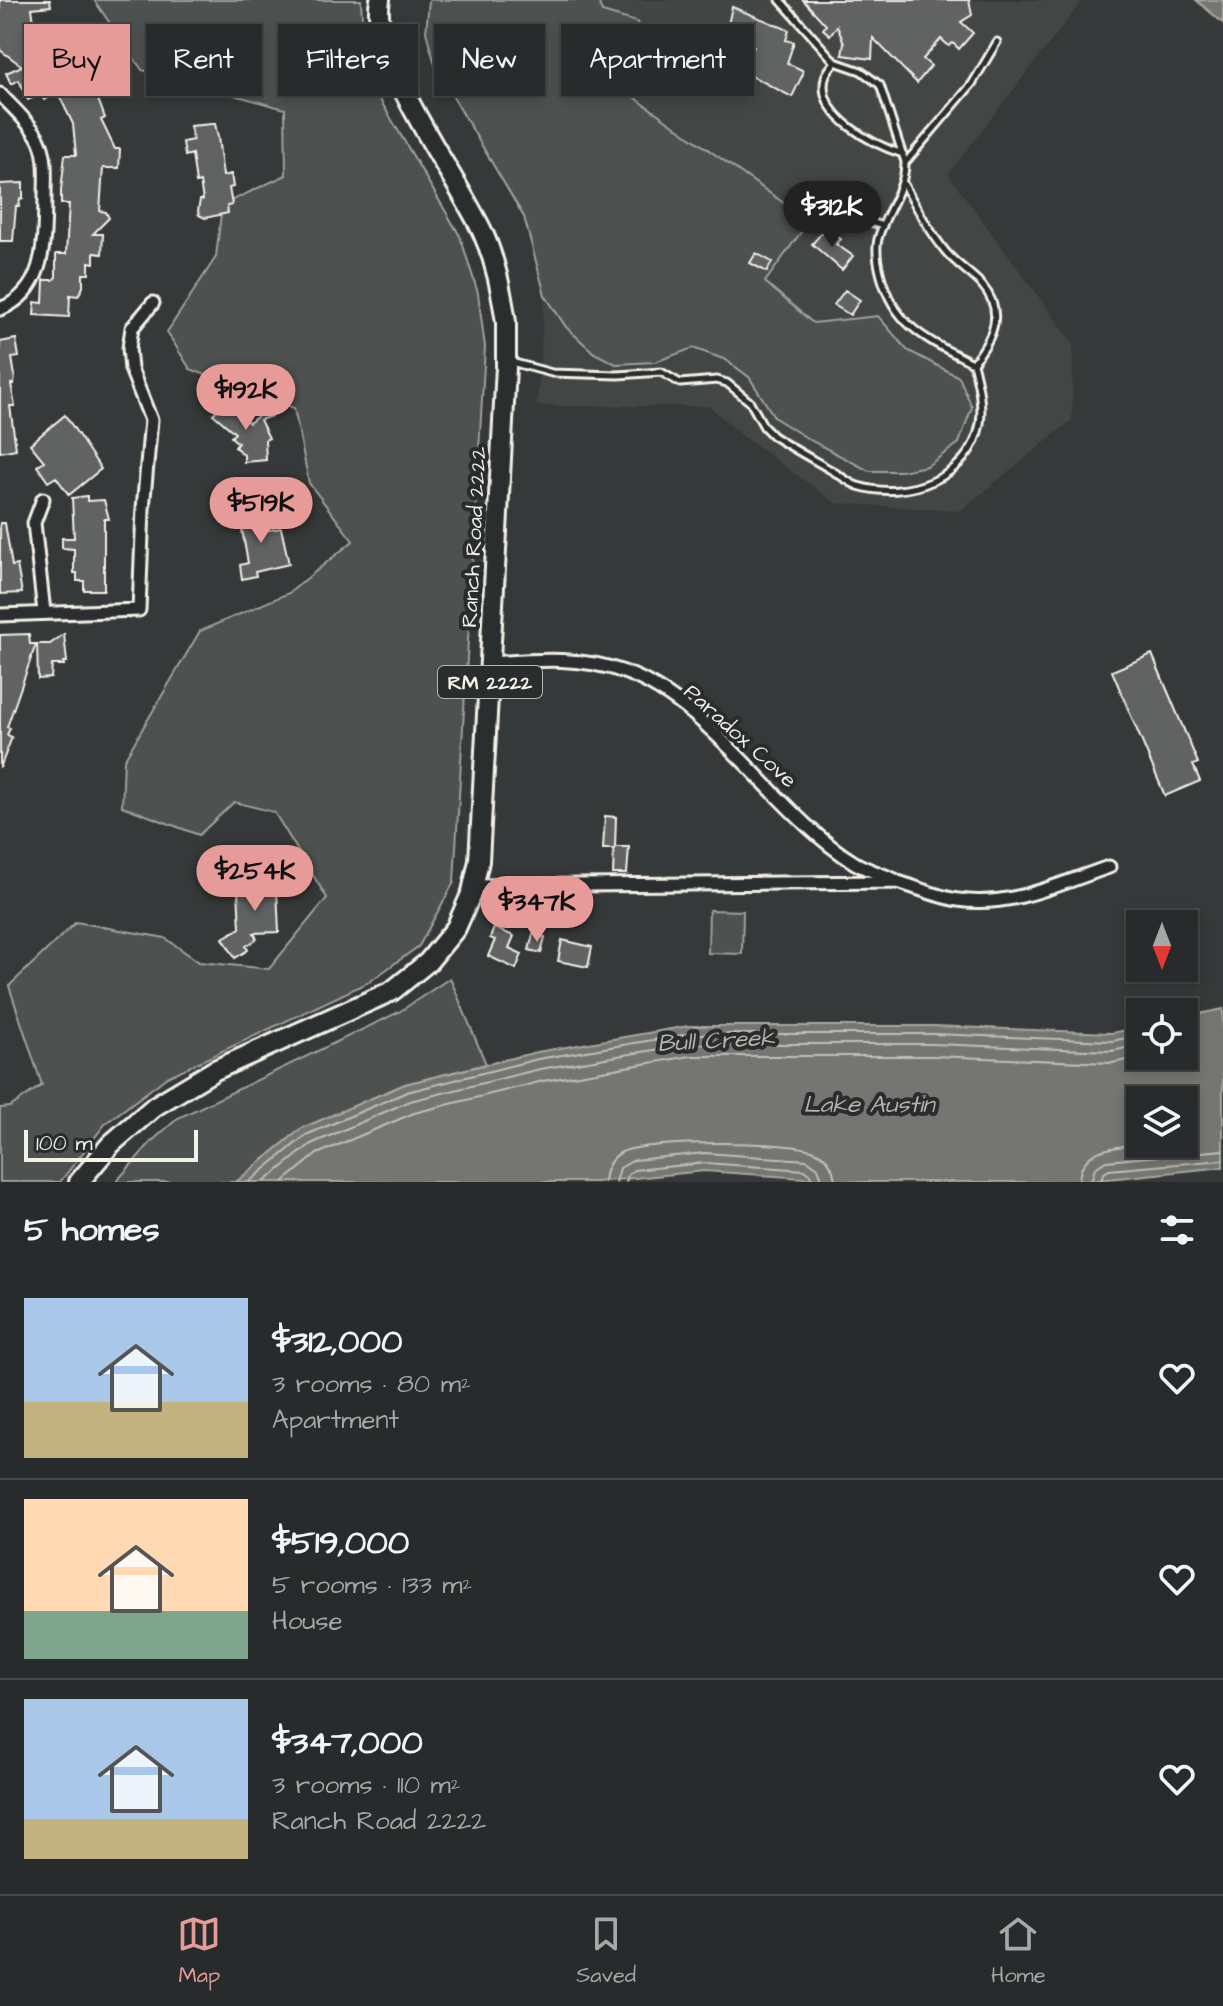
<!DOCTYPE html>
<html lang="en">
<head>
<meta charset="utf-8">
<style>
	body { margin:0; font-family:"Architects Daughter",sans-serif; background:#343737; color:#f1f3f6; height:100vh; display:flex; flex-direction:column; font-size:30px; white-space:nowrap }
	* { box-sizing:border-box; margin:0 }
	p { font-size:26px; color:#a5a7a9 }
	.icon { flex:none; width:44px; height:44px; fill:none; stroke:currentColor; stroke-width:2; stroke-linecap:round; stroke-linejoin:round }
	.map { position:relative; height:1182px; overflow:hidden }
	.details { display:flex; flex-direction:column; background:#282b2b; flex:1 }
	.details>* { flex:none }
	.banner { position:absolute; left:24px; top:24px; width:800px; height:72px; display:flex; gap:16px }
	.needle { width:52px; rotate:180deg }
	.buttons { position:absolute; left:1126px; top:910px; display:grid; gap:16px }
	.buttons a { display:grid; place-items:center; width:72px; height:72px; border-radius:0px; background:#282b2b; box-shadow:0 4px 12px #0003,0 0 0 2px #444747; font-size:40px }
	.scale { position:absolute; left:24px; bottom:20px; width:174px; box-sizing:border-box; padding-left:8px; border:4px solid #f4f1e8; border-top:0; font-size:22px; line-height:28px; white-space:nowrap; color:#f4f1e8; -webkit-text-stroke:6px #2a2d2e; paint-order:stroke }
	.price { position:absolute; translate:-50% -68px; padding:0 18px; border-radius:28px; background:#e69b98; color:#111; font-size:26px; line-height:52px; filter:drop-shadow(0 2px 4px #0008) }
	.price::after { content:''; position:absolute; left:50%; top:48px; width:24px; height:18px; margin-left:-12px; background:inherit; clip-path:polygon(0 0,100% 0,50% 100%) }
	.price.active { background:#222; color:#fff }
	ul { padding:0; list-style:none }
	li { display:flex; align-items:center; gap:24px; height:200px; padding:0 24px }
	li+li { border-top:2px solid #444747 }
	li span { display:grid; place-items:center; flex:none; width:224px; height:160px; border-radius:0px; color:#555 }
	li>.icon { margin-inline-start:auto }
	span .icon { width:96px; height:96px; fill:#fffc; stroke-width:1 }
	li b { font-size:34px }
	h2 { display:flex; justify-content:space-between; align-items:center; height:96px; padding:0 24px; font-size:34px }
	.chip { padding:0 28px; border-radius:0px; background:#282b2b; box-shadow:0 4px 12px #0003,0 0 0 2px #444747; font-size:28px; line-height:72px }
	.chip.active { background:#e69b98; color:#111 }
	.tabs { display:flex; justify-content:space-around; align-items:center; height:112px; border-top:2px solid #444747; background:#282b2b; font-size:22px; color:#a5a7a9 }
	.tabs a { display:grid; justify-items:center; gap:4px }
	.tabs .active { color:#e69b98 }
	.map>svg:first-child { display:block }
</style>
</head>
<body>
<div class="map">
<svg width="1223" height="1182" viewBox="0 0 1223 1182">
	<rect width="100%" height="100%" fill="#363939"/>
	<filter id="ink" filterUnits="userSpaceOnUse"><feTurbulence type="fractalNoise" baseFrequency=".0125" numOctaves="2"/><feDisplacementMap in="SourceGraphic" scale="16" xChannelSelector="R" yChannelSelector="G"/><feConvolveMatrix kernelMatrix="1 2 1 2 8 2 1 2 1" color-interpolation-filters="sRGB"/></filter>
	<g filter="url(#ink)">
		<!-- built -->
		<path fill="#434645" d="M429 0H1083L948 174 1073 343 1072 420 960 511 836 503 744 437 709 406H537L545 295 524 217 436 68 426 32Z"/>
		<!-- green -->
		<path fill="#4e514f" stroke="#a1a19c" stroke-width="2" d="M94 0H361L364 51 379 98 460 236 478 293 485 347 454 882 419 946 369 982 167 1077 106 1123 60 1182H0V1108L10 1107 42 1085 9 986 76 922 165 938 199 962 269 969 327 898 274 812 234 802 199 835 122 806 124 760 200 631 289 593 353 541 309 483 294 408 190 369 167 332 216 257 222 205 286 175 285 109 142 70Z
			M429 0H598L602 12 637 22 648 52C637 63 633 73 639 87L634 97 809 221 765 282 813 323 878 316 907 350 959 377 972 407 959 443 927 466 901 471H869L810 440 775 418 749 377 726 360 693 348 655 362 616 364 594 353 566 327 545 295 524 217 436 68 426 32Z
			M709 910 743 911 742 954 708 953Z
			M450 978 486 1064 405 1084 302 1128 236 1182H116L151 1142 178 1118 399 1012Z"/>
		<!-- water -->
		<path fill="#757572" stroke="#a8a7a1" stroke-width="2" fill-rule="evenodd" d="M1196 0H1223V23Z
			M1223 1009V1167L1079 1182H861L704 1171 596 1182H236L302 1128 405 1084 537 1052 688 1026H933L1112 1033 1140 1027V1056H1184V1017ZM1140 1100H1184V1144H1140Z"/>
		<g fill="none" stroke-linecap="round" stroke-linejoin="round">
			<!-- shore -->
			<path stroke="#c1bfb9" stroke-width="2" d="M249 1182 306 1135 407 1092 538 1059 689 1034H933L1112 1041 1140 1035
				M264 1182 311 1144 410 1101 540 1069 690 1044H933L1112 1051 1140 1045
				M283 1182 317 1154 414 1113 543 1081 691 1056H933L1112 1063 1147 1056
				M604 1182C605 1169 610 1158 622 1152 645 1140 795 1140 817 1152 829 1158 834 1169 835 1182
				M616 1182 620 1168 634 1160 705 1153 807 1160 818 1168 823 1182
				M626 1182 628 1175 634 1170 705 1163 805 1170 811 1175 812 1182
				M1079 1182C1080 1143 1123 1147 1152 1144
				M1091 1182 1095 1168 1106 1161 1223 1150
				M1101 1182 1103 1174 1109 1170 1223 1160"/>
		</g>
		<!-- building -->
		<path fill="#616362" stroke="#f4f1e8" stroke-width="2" d="M0 0H50L51 6 32 8 36 38 43 36 60 70 64 68 73 87 88 80 91 87 93 86 105 118 101 120 115 149H120L119 168H103L100 211 106 212 109 218 93 234H103L102 254 94 253V263L89 262V274H83V287L78 296 70 295 69 317 34 315 35 302 43 303 44 280H53L56 277V254H66L69 204H61V190L65 155H76L73 124 58 93 44 100 41 94 28 100 19 80 11 84 6 73 22 66 0 50Z
			M803 0H969L972 15 961 22 973 33 959 49 953 43 949 46 941 39 923 59 931 66 917 83 873 38 872 59 842 55 844 43 837 26 830 35 823 29 826 25Z
			M732 7 789 30 786 40 794 42 787 63 802 70 803 74 792 97 742 71 754 46 735 40 736 36 726 33Z
			M212 124H215L218 137 223 176 231 174 233 187 229 188 232 205 227 206 228 213 205 218 199 215 198 211 200 200H203L200 182 196 183 192 154 185 156 183 142 193 140 190 126Z
			M23 183V198L20 199 19 206H16L13 241H0V184Z
			M826 228 841 239 836 244 853 256 842 270 812 244Z
			M756 253 772 262 767 272 750 263Z
			M845 290 860 300 850 315 834 305Z
			M16 339 19 357 12 358 15 376 14 384H11L15 406H10L16 449 0 452V342Z
			M225 402 249 423 258 416 260 408 270 406 271 416 260 420 269 438 265 440 266 460 244 462V455L235 447 238 443 231 437 235 433 213 414Z
			M65 415 101 469 69 495 56 477 48 482 37 466 44 461 30 444Z
			M87 496V501L104 500 109 519H104V590H84V581H77V573H74V549L62 548V538H74L72 498Z
			M254 510 255 516 266 514 269 530 281 528 289 564 255 572 256 576 242 579 240 565 248 563 239 513Z
			M0 523H5L12 566 17 565 22 593 0 594Z
			M29 634 30 644H36L7 727 10 728 7 735 12 737 0 768V635Z
			M64 634 67 662H63L64 665H52L51 678 38 679 37 644H50Z
			M1152 654 1198 763 1193 765 1200 781 1165 796 1112 671Z
			M605 816 616 817 615 847H629L627 874H613L614 849H603Z
			M272 872 273 889H277L279 932 254 933 257 939 246 946 248 950 235 958 223 938 240 928 238 891H246V882H250L249 873Z
			M494 928 514 936 509 948 522 954 516 969 488 956 495 940 490 938Z
			M533 934 545 937 541 953 529 950Z
			M562 940 592 947 588 967 558 961Z"/>
		<g fill="none" stroke-linecap="round" stroke-linejoin="round">
			<!-- service casing -->
			<g stroke="#f4f1e8" stroke-width="11">
				<path id="service" d="M780 0 835 62 861 71 880 85 905 162
					M835 62C831 67 826 72 825 78 816 116 874 145 903 154
					M903 183C916 206 928 230 946 252 956 264 971 273 982 285 1006 313 992 339 973 363
					M851 216 883 226
					M511 362 552 373 618 375 661 372 680 383 717 380 727 383 750 402 764 427 773 436C792 448 812 459 831 470 840 475 849 483 858 486 907 501 970 478 980 424 983 404 978 383 973 363 930 341 895 328 881 276 878 265 875 251 878 239 885 212 905 191 905 163L972 84 997 42"/>
			</g>
			<!-- minor casing -->
			<g stroke="#f4f1e8" stroke-width="17">
				<path id="minor" d="M0 94C12 107 28 121 37 136 48 154 45 177 45 197 44 240 47 291 0 309
					M43 499 34 523 44 612
					M0 615 139 610 143 509 151 420 131 369 129 348 132 328 153 303
					M491 663C536 660 581 656 624 672 712 703 776 815 855 863 867 870 882 874 895 880
					M474 886 898 882C918 888 938 897 958 900 1011 908 1061 883 1109 867"/>
			</g>
			<!-- primary casing -->
			<g stroke="#f4f1e8" stroke-width="24">
				<path id="primary" d="M79 1182 111 1144 155 1106 215 1070 392 991 428 962 456 928 472 892 479 861 506 367V322C501 290 496 262 483 233 457 176 368 58 380 0"/>
			</g>
			<!-- service -->
			<use href="#service" stroke="#2a2d2e" stroke-width="5"/>
			<!-- minor -->
			<use href="#minor" stroke="#2a2d2e" stroke-width="11"/>
			<!-- primary -->
			<use href="#primary" stroke="#2a2d2e" stroke-width="18"/>
		</g>
	</g>
	<g text-anchor="middle" stroke-width="8" stroke-linejoin="round" paint-order="stroke">
		<!-- shield labels -->
		<rect fill="#2a2d2e" stroke="#b7b6b0" stroke-width="2" x="438" y="666" width="104" height="32" rx="6"/>
		<g font-size="20" font-weight="bold" fill="#f4f1e8">
			<text x="490" y="689">RM 2222</text>
		</g>
		<!-- street labels -->
		<g font-size="22" fill="#f4f1e8" stroke="#2a2d2e">
			<text transform="translate(473 537) rotate(-87)" y="8">Ranch Road 2222</text>
			<text transform="translate(741 735) rotate(42)" y="8">Paradox Cove</text>
		</g>
		<!-- water labels -->
		<g font-size="24" font-style="italic" fill="#b4b3ad" stroke="#2a2d2e">
			<text transform="translate(716 1040) rotate(-3)" y="8">Bull Creek</text>
			<text x="869" y="1112">Lake Austin</text>
		</g>
	</g>
</svg>
<div class="buttons">
<a><svg class="needle" viewBox="-14 -14 28 28"><path d="M0-13l5 13h-10z" fill="#e53935"/><path d="M0 13l5-13h-10z" fill="#a5a7a9"/></svg></a>
<a><svg class="icon" aria-label="locate" viewBox="0 0 24 24"><circle cx="12" cy="12" r="6"/><path d="M12 2v4M12 18v4M2 12h4M18 12h4"/></svg></a>
<a><svg class="icon" aria-label="layers" viewBox="0 0 24 24"><path d="M12 4l9 5-9 5-9-5zM3 14l9 5 9-5"/></svg></a>
</div>
<div class="scale">100 m</div>
<b class="price active" style="left:832px;top:249px">$312K</b>
<b class="price" style="left:246px;top:432px">$192K</b>
<b class="price" style="left:261px;top:545px">$519K</b>
<b class="price" style="left:255px;top:913px">$254K</b>
<b class="price" style="left:537px;top:944px">$347K</b>
<div class="banner">
<a class="chip active">Buy</a>
<a class="chip">Rent</a>
<a class="chip">Filters</a>
<a class="chip">New</a>
<a class="chip">Apartment</a>
</div>
</div>
<section class="details">
<h2>5 homes<svg class="icon" aria-label="filters" viewBox="0 0 24 24"><path d="M4 7h16M4 17h16"/><circle cx="9" cy="7" r="2"/><circle cx="15" cy="17" r="2"/></svg></h2>
<ul>
<li><span style="background:linear-gradient(#a9c7e8 65%,#c2b280 0)"><svg class="icon" aria-label="home" viewBox="0 0 24 24"><path d="M3 11l9-7 9 7M6 9v11h12V9"/></svg></span><div><b>$312,000</b><p>3 rooms · 80 m²</p><p>Apartment</p></div><svg class="icon" aria-label="heart" viewBox="0 0 24 24"><path d="M12 20l-8-8c-3-5 5-10 8-4 3-6 11-1 8 4z"/></svg></li>
<li><span style="background:linear-gradient(#ffd9b3 70%,#7fa58c 0)"><svg class="icon" aria-label="home" viewBox="0 0 24 24"><path d="M3 11l9-7 9 7M6 9v11h12V9"/></svg></span><div><b>$519,000</b><p>5 rooms · 133 m²</p><p>House</p></div><svg class="icon" aria-label="heart" viewBox="0 0 24 24"><path d="M12 20l-8-8c-3-5 5-10 8-4 3-6 11-1 8 4z"/></svg></li>
<li><span style="background:linear-gradient(#a9c7e8 75%,#c2b280 0)"><svg class="icon" aria-label="home" viewBox="0 0 24 24"><path d="M3 11l9-7 9 7M6 9v11h12V9"/></svg></span><div><b>$347,000</b><p>3 rooms · 110 m²</p><p>Ranch Road 2222</p></div><svg class="icon" aria-label="heart" viewBox="0 0 24 24"><path d="M12 20l-8-8c-3-5 5-10 8-4 3-6 11-1 8 4z"/></svg></li>
</ul>
</section>
<nav class="tabs">
<a class="active"><svg class="icon" aria-label="map" viewBox="0 0 24 24"><path d="M3 6l6-2 6 2 6-2v14l-6 2-6-2-6 2zM9 4v14M15 6v14"/></svg>Map</a>
<a><svg class="icon" aria-label="saved" viewBox="0 0 24 24"><path d="M7 4h10v16l-5-4-5 4z"/></svg>Saved</a>
<a><svg class="icon" aria-label="home" viewBox="0 0 24 24"><path d="M3 11l9-7 9 7M6 9v11h12V9"/></svg>Home</a>
</nav>
</body>
</html>
